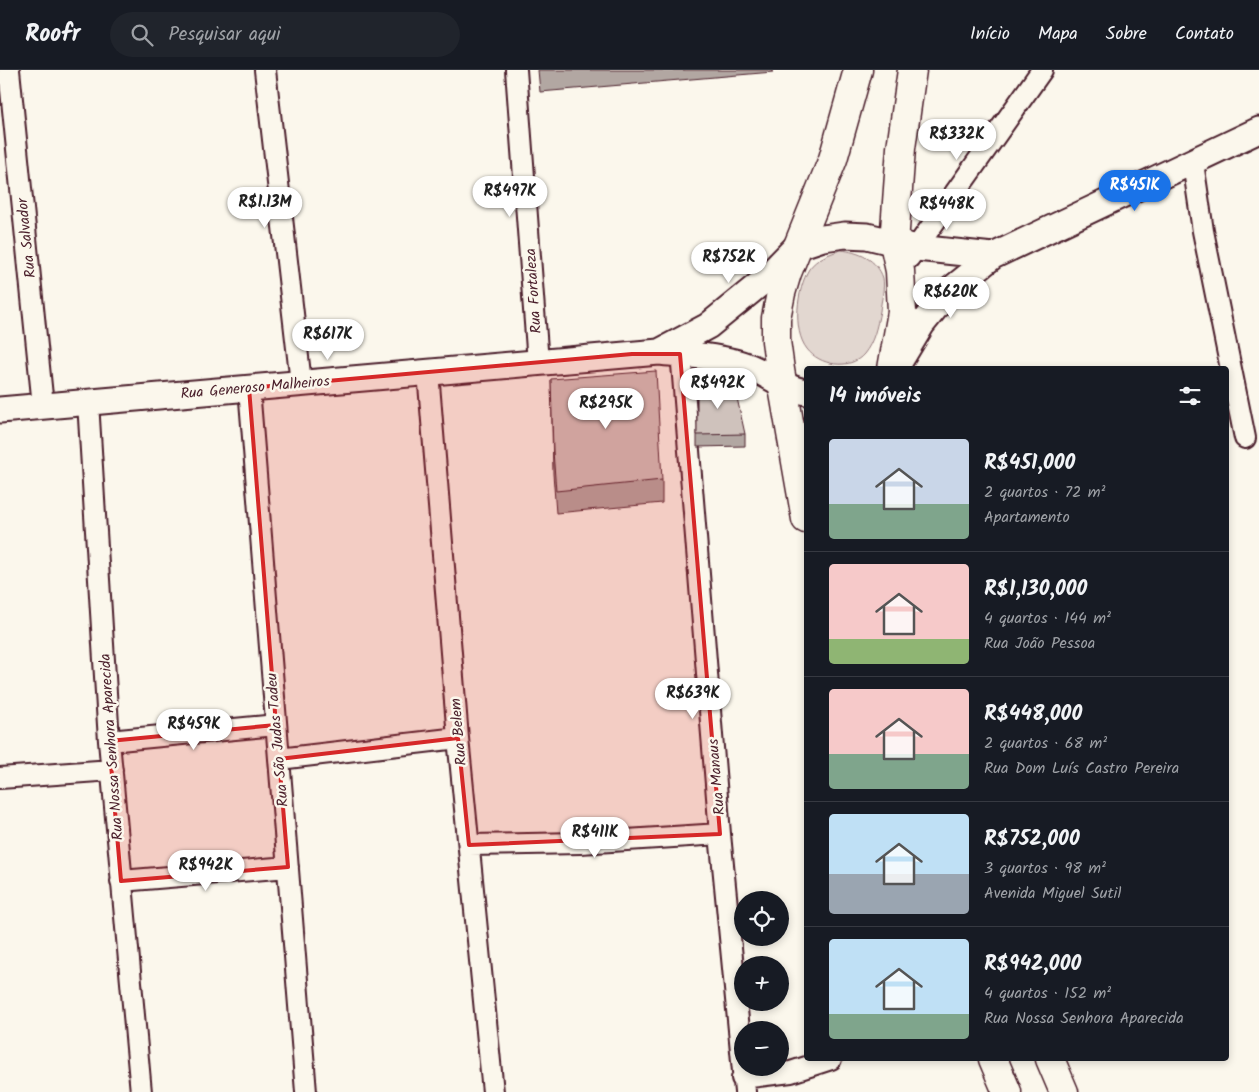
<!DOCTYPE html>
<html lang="pt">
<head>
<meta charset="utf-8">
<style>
	body { margin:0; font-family:Kalam,sans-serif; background:#20242c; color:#f1f3f6; height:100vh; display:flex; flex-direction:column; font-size:19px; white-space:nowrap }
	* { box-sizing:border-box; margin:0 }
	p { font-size:16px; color:#9ea1a6 }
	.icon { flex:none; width:28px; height:28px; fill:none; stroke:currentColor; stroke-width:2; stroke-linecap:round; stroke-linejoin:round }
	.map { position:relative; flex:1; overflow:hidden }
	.details { position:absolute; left:804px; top:296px; width:425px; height:695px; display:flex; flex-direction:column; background:#171b24; border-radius:5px; box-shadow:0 2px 8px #0003 }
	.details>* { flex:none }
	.fabs { position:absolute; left:734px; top:821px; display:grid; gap:10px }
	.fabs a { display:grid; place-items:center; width:55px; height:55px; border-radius:50%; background:#171b24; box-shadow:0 2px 8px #0003; font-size:25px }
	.price { position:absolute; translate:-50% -42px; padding:0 11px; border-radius:18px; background:#fff; color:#222; font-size:16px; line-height:32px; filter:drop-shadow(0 1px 2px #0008) }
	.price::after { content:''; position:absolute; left:50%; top:30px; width:15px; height:11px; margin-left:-8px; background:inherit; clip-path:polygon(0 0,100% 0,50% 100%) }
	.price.on { background:#1a73e8; color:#fff }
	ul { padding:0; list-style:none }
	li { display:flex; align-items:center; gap:15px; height:125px; padding:0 25px }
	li+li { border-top:1px solid #363941 }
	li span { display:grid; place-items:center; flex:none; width:140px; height:100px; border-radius:5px; color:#555 }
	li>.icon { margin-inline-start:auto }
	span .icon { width:60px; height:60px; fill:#fffc; stroke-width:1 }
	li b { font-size:21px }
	h2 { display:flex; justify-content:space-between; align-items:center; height:60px; padding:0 25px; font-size:21px }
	header { display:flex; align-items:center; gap:30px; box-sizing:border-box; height:70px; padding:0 25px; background:#171b24; border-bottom:1px solid #363941 }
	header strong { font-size:24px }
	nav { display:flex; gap:28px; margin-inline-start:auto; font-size:18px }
	.search { width:350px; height:45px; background:#20242c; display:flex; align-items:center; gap:12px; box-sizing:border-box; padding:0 18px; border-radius:28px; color:#9ea1a6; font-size:19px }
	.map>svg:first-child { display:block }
</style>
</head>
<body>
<header>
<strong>Roofr</strong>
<div class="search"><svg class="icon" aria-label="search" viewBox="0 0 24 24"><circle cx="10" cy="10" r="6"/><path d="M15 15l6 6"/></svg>Pesquisar aqui</div>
<nav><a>Início</a><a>Mapa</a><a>Sobre</a><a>Contato</a></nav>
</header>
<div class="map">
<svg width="1259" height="1022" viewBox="0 0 1259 1022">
	<rect width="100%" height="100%" fill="#fbf7ec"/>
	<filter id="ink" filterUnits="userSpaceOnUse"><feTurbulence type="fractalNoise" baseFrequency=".02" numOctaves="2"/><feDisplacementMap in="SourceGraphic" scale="10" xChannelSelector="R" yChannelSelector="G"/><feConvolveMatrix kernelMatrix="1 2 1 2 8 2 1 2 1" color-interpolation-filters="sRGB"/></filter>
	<g filter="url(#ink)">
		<!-- green -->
		<path fill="#e2d7d0" stroke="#967b7e" d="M841 180C858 182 877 189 883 208 885 218 881 231 880 241 877 256 874 272 864 284 850 301 819 295 807 279 792 260 797 219 809 199 817 188 829 184 841 180Z"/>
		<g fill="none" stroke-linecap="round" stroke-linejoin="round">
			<!-- minor casing -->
			<g stroke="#4a1f2b" stroke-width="24">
				<path id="minor" d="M9 0 43 336
					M265 0 301 313
					M516 0 538 293
					M1193 93 1203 161 1245 368
					M909 188 1042 0
					M678 272 682 294 720 764 745 1022
					M428 302 458 668 493 1022
					M249 318 306 1022
					M88 332 109 671 141 1022
					M109 671 276 655
					M279 689 458 668
					M0 708 112 700
					M469 775 580 773 720 764
					M121 811 288 797
					M742 1008 791 1002 831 989"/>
			</g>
			<!-- tertiary casing -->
			<g stroke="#4a1f2b" stroke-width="29">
				<path id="tertiary" d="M659 282 708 256 762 212 796 177 823 168 845 165 867 166 917 178 993 186
					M895 299 922 254 948 222 993 186 1259 60
					M0 340 659 282C689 285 721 286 750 297 770 305 785 319 806 322"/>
			</g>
			<!-- primary casing -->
			<g stroke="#4a1f2b" stroke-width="31">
				<path id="primary" d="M892 299 902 242 900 201 894 173 901 78 912 0
					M806 449 780 300 776 271V248L781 223 787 203 833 89 858 0
					M993 989 1007 1022
					M1050 989 1064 1022"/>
			</g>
			<!-- minor -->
			<use href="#minor" stroke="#fbf7ec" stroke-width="20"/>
			<!-- tertiary -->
			<use href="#tertiary" stroke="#fbf7ec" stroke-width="25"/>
			<!-- primary -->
			<use href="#primary" stroke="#fbf7ec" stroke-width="28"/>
		</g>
		<!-- wall -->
		<path fill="#b2a7a2" stroke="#4a1f2b" d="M538 0H773V2L540 22Z
			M551 309 662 410V433L556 443 553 404Z
			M697 315 745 364V376L697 377Z"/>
		<!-- building -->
		<path fill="#cfc2bc" stroke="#4a1f2b" d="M656 301 662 410 556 421 553 381 551 309Z
			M729 313 735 319 745 364 697 365V315Z"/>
	</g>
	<!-- marked area -->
	<path fill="#d62828" fill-opacity="0.2" stroke="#d62828" stroke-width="4" stroke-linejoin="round" d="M632 284H680L720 764 469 775 458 668 279 689 288 797 121 811 109 671 276 655 249 318Z"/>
	<g text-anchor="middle" stroke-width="5" stroke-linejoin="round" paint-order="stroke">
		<!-- street labels -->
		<g font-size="15" fill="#4a1f2b" stroke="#fbf7ec">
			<text transform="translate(26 168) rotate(-96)" y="5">Rua Salvador</text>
			<text transform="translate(533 221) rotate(-94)" y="5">Rua Fortaleza</text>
			<text transform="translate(255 317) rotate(-5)" y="5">Rua Generoso Malheiros</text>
			<text transform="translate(458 662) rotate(-95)" y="5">Rua Belem</text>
			<text transform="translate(277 670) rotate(-95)" y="5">Rua São Judas Tadeu</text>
			<text transform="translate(111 677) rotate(-94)" y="5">Rua Nossa Senhora Aparecida</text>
			<text transform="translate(716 707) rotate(-95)" y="5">Rua Manaus</text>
		</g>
	</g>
</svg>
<div class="fabs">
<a><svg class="icon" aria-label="locate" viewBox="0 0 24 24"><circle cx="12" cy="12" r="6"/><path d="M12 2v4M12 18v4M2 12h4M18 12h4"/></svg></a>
<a>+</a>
<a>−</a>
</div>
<b class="price" style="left:957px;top:91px">R$332K</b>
<b class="price on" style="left:1135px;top:142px">R$451K</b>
<b class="price" style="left:510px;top:148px">R$497K</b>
<b class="price" style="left:265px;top:159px">R$1.13M</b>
<b class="price" style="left:947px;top:161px">R$448K</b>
<b class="price" style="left:729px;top:214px">R$752K</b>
<b class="price" style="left:951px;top:249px">R$620K</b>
<b class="price" style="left:328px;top:291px">R$617K</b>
<b class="price" style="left:718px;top:340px">R$492K</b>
<b class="price" style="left:606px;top:360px">R$295K</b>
<b class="price" style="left:693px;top:650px">R$639K</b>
<b class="price" style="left:194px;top:681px">R$459K</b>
<b class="price" style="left:595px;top:789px">R$411K</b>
<b class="price" style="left:206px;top:822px">R$942K</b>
<section class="details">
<h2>14 imóveis<svg class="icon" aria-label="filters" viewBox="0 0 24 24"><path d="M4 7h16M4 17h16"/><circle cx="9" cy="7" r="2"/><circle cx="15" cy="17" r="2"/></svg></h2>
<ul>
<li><span style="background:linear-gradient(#c9d6e8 65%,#7fa58c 0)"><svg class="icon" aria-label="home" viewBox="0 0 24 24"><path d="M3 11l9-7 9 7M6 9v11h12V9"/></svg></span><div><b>R$451,000</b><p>2 quartos · 72 m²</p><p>Apartamento</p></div></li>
<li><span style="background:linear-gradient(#f6c9c9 75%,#8fb573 0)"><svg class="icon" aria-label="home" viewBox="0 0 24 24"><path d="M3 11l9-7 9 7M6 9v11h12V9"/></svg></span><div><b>R$1,130,000</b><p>4 quartos · 144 m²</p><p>Rua João Pessoa</p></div></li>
<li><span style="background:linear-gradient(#f6c9c9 65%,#7fa58c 0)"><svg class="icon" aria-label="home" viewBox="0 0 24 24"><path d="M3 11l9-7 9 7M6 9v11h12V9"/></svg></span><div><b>R$448,000</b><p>2 quartos · 68 m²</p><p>Rua Dom Luís Castro Pereira</p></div></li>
<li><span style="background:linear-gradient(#bfe0f5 60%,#9aa5b1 0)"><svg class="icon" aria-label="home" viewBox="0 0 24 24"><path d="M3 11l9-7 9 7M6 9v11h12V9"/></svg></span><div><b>R$752,000</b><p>3 quartos · 98 m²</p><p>Avenida Miguel Sutil</p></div></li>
<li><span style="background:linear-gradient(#bfe0f5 75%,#7fa58c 0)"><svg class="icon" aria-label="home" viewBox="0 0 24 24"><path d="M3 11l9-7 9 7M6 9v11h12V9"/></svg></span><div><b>R$942,000</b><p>4 quartos · 152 m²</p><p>Rua Nossa Senhora Aparecida</p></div></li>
</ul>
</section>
</div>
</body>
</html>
